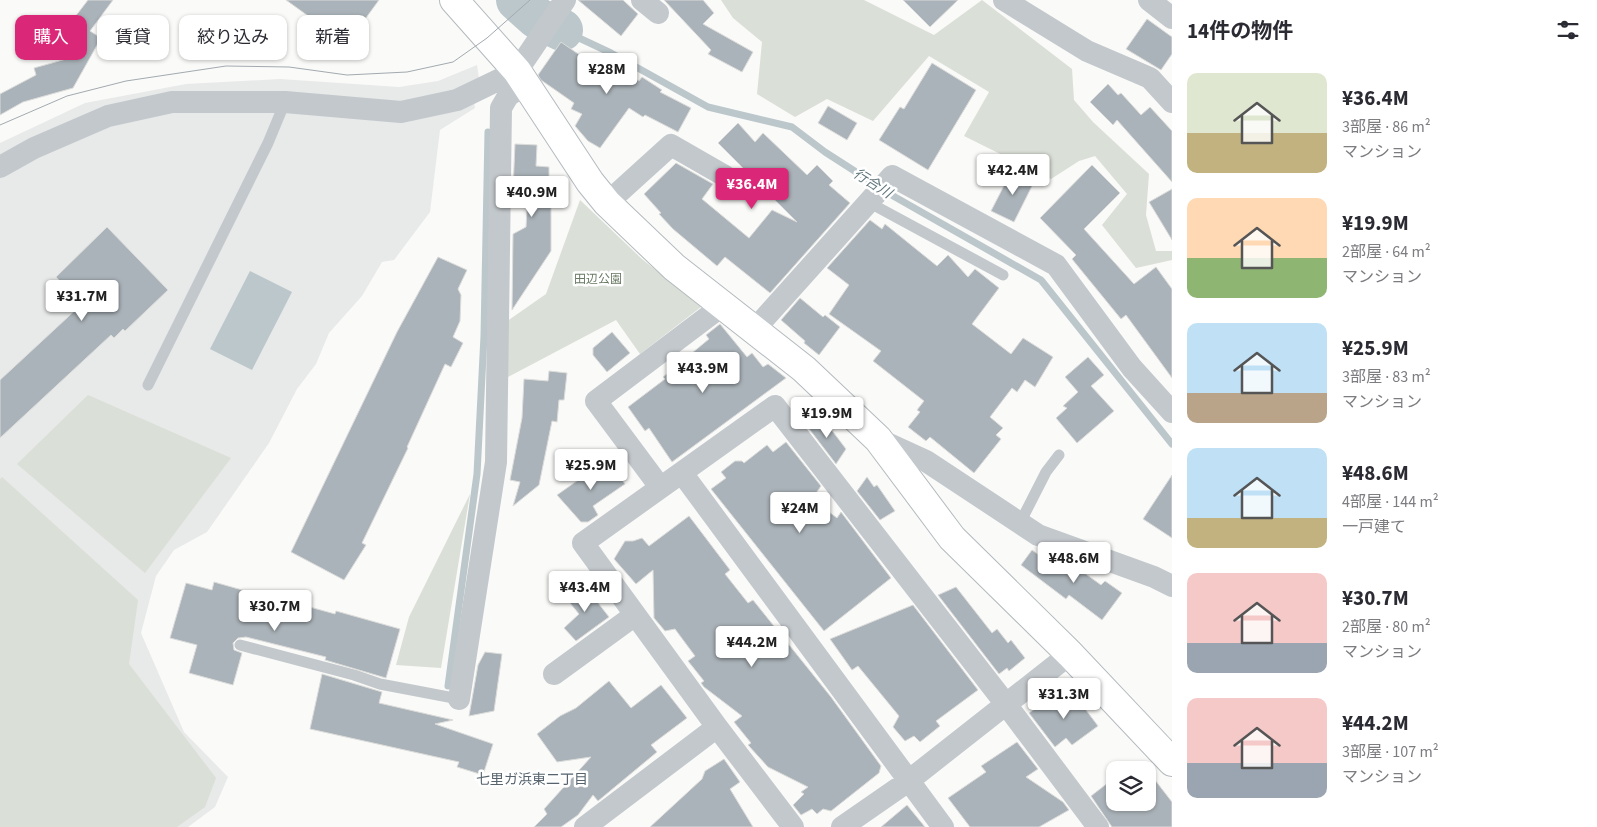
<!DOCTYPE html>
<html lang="ja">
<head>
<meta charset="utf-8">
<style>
	body { margin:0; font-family:"Source Sans 3","Noto Sans JP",sans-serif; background:#f7f7f7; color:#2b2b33; height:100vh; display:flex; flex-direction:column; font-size:19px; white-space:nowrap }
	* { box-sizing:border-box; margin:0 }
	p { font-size:16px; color:#7c7c81 }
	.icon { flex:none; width:28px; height:28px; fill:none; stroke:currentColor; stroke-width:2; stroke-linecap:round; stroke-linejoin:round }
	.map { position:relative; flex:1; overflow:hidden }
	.sheet { display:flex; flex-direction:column; background:#fff; width:425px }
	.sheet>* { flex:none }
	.hud { position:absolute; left:15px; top:15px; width:475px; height:45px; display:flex; gap:10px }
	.tools { position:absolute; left:1106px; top:761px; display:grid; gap:10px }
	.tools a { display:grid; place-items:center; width:50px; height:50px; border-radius:10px; background:#fff; box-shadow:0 1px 4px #0004; font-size:25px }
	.price { position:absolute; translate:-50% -42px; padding:0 11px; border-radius:5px; background:#fff; color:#222; font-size:16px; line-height:32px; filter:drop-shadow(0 1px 2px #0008) }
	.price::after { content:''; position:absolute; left:50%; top:30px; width:15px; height:11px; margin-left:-8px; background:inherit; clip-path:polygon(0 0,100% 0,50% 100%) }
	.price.on { background:#db2777; color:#fff }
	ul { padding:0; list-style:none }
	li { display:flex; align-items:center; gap:15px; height:125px; padding:0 15px }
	li span { display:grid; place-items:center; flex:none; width:140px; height:100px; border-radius:10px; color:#555 }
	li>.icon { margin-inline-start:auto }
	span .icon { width:60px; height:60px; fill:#fffc; stroke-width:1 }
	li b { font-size:21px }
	h2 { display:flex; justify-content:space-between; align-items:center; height:60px; padding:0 15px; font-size:21px }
	.tag { padding:0 18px; border-radius:10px; background:#fff; box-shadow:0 1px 4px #0004; font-size:18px; line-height:45px }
	.tag.on { background:#db2777; color:#fff }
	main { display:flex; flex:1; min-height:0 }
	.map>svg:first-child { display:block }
</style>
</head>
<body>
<main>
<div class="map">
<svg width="1172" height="827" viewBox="0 0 1172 827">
	<rect width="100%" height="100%" fill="#fafaf8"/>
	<!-- built -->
	<path fill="#e8e9e9" d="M477 65 480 85 472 88 475 108 440 130 430 212 394 260 382 262 362 296 329 333 316 364 297 389 269 443 207 532 174 550 156 576 141 633 184 732 228 777 215 807 188 827H0V143L85 103 186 84 280 79 399 87 438 81Z"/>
	<!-- green -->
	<path fill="#dadfd7" d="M721 0H864L934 35 982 0 1072 69 1074 100 1093 122 1149 174 1146 215 1156 251H1172V260L1136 268 1102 225 1127 194 1095 156 1079 161 1051 179 964 136 989 92 929 56 873 121 827 99 795 117 757 94 762 42 733 18Z
		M580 200 642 259 701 307 640 354 616 320 506 378V322L546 294Z
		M88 395 231 458 145 573 17 464Z
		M2 477 138 600 129 664 216 778 205 807 177 827H0V479Z
		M470 494 441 668 396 665 409 617Z"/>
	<!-- water -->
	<path fill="#bbc7cb" d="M250 271 292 292 252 370 210 349Z"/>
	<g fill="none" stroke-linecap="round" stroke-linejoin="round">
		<!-- stream -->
		<path stroke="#bbc7cb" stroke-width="7" d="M562 30 611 53 708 107 792 127 825 152 895 197 1041 280 1172 444
			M448 686 477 474 484 336 488 132"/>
		<!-- river -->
		<path stroke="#bbc7cb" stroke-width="42" d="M517 0 537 18 562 30"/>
	</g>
	<!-- building -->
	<path fill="#aab3b9" stroke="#dcdcda" d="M88 0H113L90 31 101 38 73 88 23 102 0 115V94L36 75 34 68 77 56 55 43Z
		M286 0H379L347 44Z
		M578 0H623L638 14 621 36Z
		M664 0H703L714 13 703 24 753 52 742 72 708 54 711 50Z
		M903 0H958L930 27Z
		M1147 19 1172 37V54L1161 70 1126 49Z
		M561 42 604 72 610 63 639 81 642 77 662 90 660 92 691 108 678 132 645 115 643 117 629 108 600 148 588 141 575 126 582 114 571 109 574 103 541 80 538 75Z
		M932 63 976 90 928 170 879 140 900 107 904 109Z
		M1108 84 1118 95 1121 93 1141 115 1150 107 1172 131V182L1117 120 1113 125 1090 102Z
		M828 106 857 123 847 140 818 123Z
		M738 123 755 142 763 133 807 175 817 165 833 181 829 185 850 203 770 293 725 257 717 266 673 229 659 214 661 213 644 194 676 163 713 184 702 199 749 238 772 210 797 222 718 143Z
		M515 144 537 145 536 166 549 167V182H560L559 205 551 204V251L512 310 513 234 526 227 528 190H513Z
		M1092 165 1120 193 1084 229 1134 284 1156 267 1172 289V378L1126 315 1121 319 1072 259 1076 255 1040 218Z
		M1012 170 1034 182 1014 222 991 211Z
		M1172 189V240L1149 202Z
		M870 220 882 229 885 224 937 266 948 255 968 277 975 269 999 288 972 324 1011 354 1023 338 1053 357 1035 387 1025 380 1017 392 1012 388 990 417 1003 428 996 435 1001 439 974 473 930 437 926 441 908 427 920 412 917 410 924 401 873 361 881 351 829 314 849 285 827 268Z
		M107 227 168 290 125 331 123 329 114 338 111 335 0 438V380L82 304 56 277Z
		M438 257 467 270 458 289 461 295 460 321 453 337 463 343 451 367 445 364 407 447 408 448 362 543 366 545 344 580 291 552 397 332Z
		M800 298 823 317 825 315 840 327 819 355 804 343 805 341 781 320Z
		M720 324 747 357 752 353 763 367 768 364 786 378 672 462 649 428 645 431 628 407 665 379 663 377 709 339 706 335Z
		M612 332 630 353 607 372 593 355V348Z
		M1088 357 1104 375 1091 386 1114 411 1077 443 1056 418 1067 408 1063 406 1078 392 1065 377Z
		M549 371 567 373 564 400H559L557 422 552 421 539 485 513 506 520 482 510 480 522 418 524 379 548 381Z
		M821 416 846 449 836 464 807 426Z
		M786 442 821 486 812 499 837 518 841 512 891 578 824 631 711 489 726 478 721 472 735 461H742L744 463 767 445 773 452Z
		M608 459 625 484 593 506 598 515 588 522H581L557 495Z
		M1172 475V538L1143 519Z
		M867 477 874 487 877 485 895 511 880 520 857 491Z
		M689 516 730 570 725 574 748 603 753 600 831 697 881 766 879 773 831 811 823 809 817 814 812 809 801 815 793 805 804 794 801 792 808 787 768 767 748 745 751 743 734 722 742 716 704 687 701 683 704 681 688 661 695 656 675 629 665 631 654 618 653 570 636 584 614 559 625 541H633L642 538 649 546Z
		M1032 550 1054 566 1058 561 1069 569 1072 564 1101 585 1105 581 1122 593 1102 620 1069 595 1066 599 1021 565Z
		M214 582 281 601V599L335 614 336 611 400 629 386 678 325 660 326 657 246 637 238 638 233 643 234 650 242 653 233 685 189 673 197 645 170 638 186 583 212 590Z
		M584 585 609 617 576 641 564 628 579 614 566 598Z
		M956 587 992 633 997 629 1008 643 1011 640 1025 658 1009 671 1007 668 999 674 938 595Z
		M913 605 978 690 936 721 940 726 920 742 914 736 905 741 893 727 899 716 858 666 852 670 830 639Z
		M485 652 502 654 494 711 469 716 478 665Z
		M322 674 382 692 379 703 453 720 435 724 493 744 483 775 457 767 459 762 310 729Z
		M609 681 631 708 661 685 687 718 651 745 657 752 598 801 593 795 578 815 561 827H534L547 814 544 809 591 757 557 762 537 734 560 716 576 708Z
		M1071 690 1098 726 1072 745 1066 738 1055 747 1029 713 1046 701 1050 706Z
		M1017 742 1038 769 1026 777 1063 802 1069 810 1039 827H970L948 798 986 772 981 766Z
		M724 759 740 782 730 789 753 827H650L702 779 705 771Z
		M1148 771 1172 802V827H1112L1091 796 1109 782 1115 789V802H1148Z
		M907 805 925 827H881Z"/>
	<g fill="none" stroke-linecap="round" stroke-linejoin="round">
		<!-- secondary casing -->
		<g stroke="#b3babf" stroke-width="30">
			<path id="secondary" d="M454 0 517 71 590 182 607 203 674 267 804 369 878 439 952 538 1070 654 1172 762"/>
		</g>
		<!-- lane -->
		<path stroke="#c3c8cc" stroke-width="11" d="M868 202 1003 275
			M148 385 268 143 285 102
			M1020 523 1046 472 1059 455
			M240 645 354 675 380 684 459 699"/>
		<!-- street -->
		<path stroke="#c3c8cc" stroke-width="22" d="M642 0 658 13
			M1004 0 1087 51 1150 78 1172 102
			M1149 0 1172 18
			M0 167 34 148 108 116 172 102H285L401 112 457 100 517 71 565 0
			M607 203 671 145 725 176
			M754 330 892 176 1056 265 1132 368 1172 412
			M878 439 926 461 1038 535 1154 577 1172 586
			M682 473 943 827
			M660 487 596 401 722 306
			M554 674 635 615
			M459 699 496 462 501 108 508 96 525 84
			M585 827 717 727
			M793 827 717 727 583 543 775 406 1005 703 1098 827
			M842 827 907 782 1070 654"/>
		<!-- secondary -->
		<use href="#secondary" stroke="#fff" stroke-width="28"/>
		<!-- tram -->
		<path stroke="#a2aab0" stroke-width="1" d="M0 125 67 96 126 81 226 66 289 67 347 75 407 72 453 62 487 38 530 0"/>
	</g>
	<g text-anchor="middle" stroke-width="5" stroke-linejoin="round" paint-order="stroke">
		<!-- park labels -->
		<g font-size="12" fill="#687a64" stroke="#fff">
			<text x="598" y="283">田辺公園</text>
		</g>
		<!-- water labels -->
		<g font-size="14" font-style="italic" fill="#60757c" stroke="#fff">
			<text transform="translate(873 183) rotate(32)" y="5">行合川</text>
		</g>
		<!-- neighbourhood labels -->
		<g font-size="14" fill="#57646e" stroke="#fff">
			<text x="532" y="784">七里ガ浜東二丁目</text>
		</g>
	</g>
</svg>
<div class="tools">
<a><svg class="icon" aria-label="layers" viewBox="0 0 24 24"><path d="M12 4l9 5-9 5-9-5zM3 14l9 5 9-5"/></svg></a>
</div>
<b class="price" style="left:607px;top:95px">¥28M</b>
<b class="price" style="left:1013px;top:196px">¥42.4M</b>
<b class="price on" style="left:752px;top:210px">¥36.4M</b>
<b class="price" style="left:532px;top:218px">¥40.9M</b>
<b class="price" style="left:82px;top:322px">¥31.7M</b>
<b class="price" style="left:703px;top:394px">¥43.9M</b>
<b class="price" style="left:827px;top:439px">¥19.9M</b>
<b class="price" style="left:591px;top:491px">¥25.9M</b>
<b class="price" style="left:800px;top:534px">¥24M</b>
<b class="price" style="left:1074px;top:584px">¥48.6M</b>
<b class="price" style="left:585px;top:613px">¥43.4M</b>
<b class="price" style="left:275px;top:632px">¥30.7M</b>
<b class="price" style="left:752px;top:668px">¥44.2M</b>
<b class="price" style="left:1064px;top:720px">¥31.3M</b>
<div class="hud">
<a class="tag on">購入</a>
<a class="tag">賃貸</a>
<a class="tag">絞り込み</a>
<a class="tag">新着</a>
</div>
</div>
<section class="sheet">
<h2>14件の物件<svg class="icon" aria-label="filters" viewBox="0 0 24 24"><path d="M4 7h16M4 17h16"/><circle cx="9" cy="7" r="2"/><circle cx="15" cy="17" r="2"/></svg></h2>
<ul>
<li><span style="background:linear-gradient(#dfe7d0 60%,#c2b280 0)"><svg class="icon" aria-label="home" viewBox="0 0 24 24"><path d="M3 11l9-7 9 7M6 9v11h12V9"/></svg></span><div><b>¥36.4M</b><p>3部屋 · 86 m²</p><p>マンション</p></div></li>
<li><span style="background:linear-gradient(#ffd9b3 60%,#8fb573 0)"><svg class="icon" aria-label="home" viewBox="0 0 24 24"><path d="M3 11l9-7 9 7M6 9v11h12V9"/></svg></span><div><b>¥19.9M</b><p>2部屋 · 64 m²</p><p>マンション</p></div></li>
<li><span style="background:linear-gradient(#bfe0f5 70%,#b9a48a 0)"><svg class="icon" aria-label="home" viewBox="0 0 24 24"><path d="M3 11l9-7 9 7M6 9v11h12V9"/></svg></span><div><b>¥25.9M</b><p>3部屋 · 83 m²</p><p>マンション</p></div></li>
<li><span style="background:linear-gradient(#bfe0f5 70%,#c2b280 0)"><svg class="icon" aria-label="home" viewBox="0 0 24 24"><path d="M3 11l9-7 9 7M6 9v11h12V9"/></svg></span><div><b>¥48.6M</b><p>4部屋 · 144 m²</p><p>一戸建て</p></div></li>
<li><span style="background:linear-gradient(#f6c9c9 70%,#9aa5b1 0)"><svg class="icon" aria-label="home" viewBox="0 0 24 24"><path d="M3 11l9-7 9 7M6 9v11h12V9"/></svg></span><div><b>¥30.7M</b><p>2部屋 · 80 m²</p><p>マンション</p></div></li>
<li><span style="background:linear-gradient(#f6c9c9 65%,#9aa5b1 0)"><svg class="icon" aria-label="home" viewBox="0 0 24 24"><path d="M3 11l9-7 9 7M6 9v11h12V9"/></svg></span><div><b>¥44.2M</b><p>3部屋 · 107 m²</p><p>マンション</p></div></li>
</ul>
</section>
</main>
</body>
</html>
